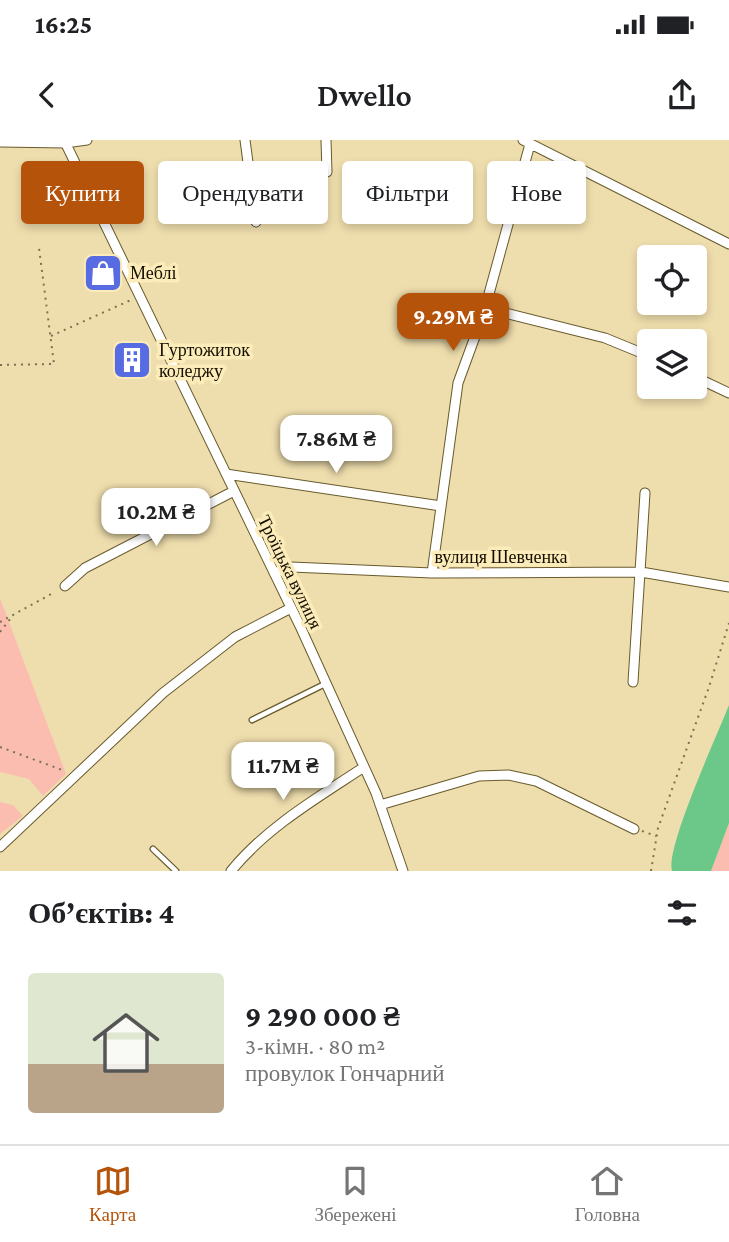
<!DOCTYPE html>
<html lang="uk">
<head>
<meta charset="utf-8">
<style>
	body { margin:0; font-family:"Crimson Pro",serif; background:#f6f6f6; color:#202124; height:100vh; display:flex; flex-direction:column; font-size:26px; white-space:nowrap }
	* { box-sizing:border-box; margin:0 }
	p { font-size:23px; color:#757577 }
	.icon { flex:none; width:38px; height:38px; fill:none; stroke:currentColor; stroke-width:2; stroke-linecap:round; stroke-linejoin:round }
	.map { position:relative; height:731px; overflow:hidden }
	.panel { display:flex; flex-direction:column; background:#fff; flex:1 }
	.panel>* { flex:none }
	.top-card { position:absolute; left:21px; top:21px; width:688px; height:63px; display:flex; gap:14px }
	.controls { position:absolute; left:637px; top:105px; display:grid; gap:14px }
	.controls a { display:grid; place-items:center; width:70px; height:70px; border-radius:7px; background:#fff; box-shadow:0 4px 10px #0003; font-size:35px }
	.price { position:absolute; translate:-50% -60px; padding:0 16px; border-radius:14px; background:#fff; color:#222; font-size:23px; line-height:46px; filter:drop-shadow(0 2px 4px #0008) }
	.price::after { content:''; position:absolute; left:50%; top:42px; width:21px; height:16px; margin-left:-10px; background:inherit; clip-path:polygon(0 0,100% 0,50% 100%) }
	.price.selected { background:#b45309; color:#fff }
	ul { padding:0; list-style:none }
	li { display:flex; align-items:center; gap:21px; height:175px; padding:0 28px }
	li span { display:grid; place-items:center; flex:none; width:196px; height:140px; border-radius:7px; color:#555 }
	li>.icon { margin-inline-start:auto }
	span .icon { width:84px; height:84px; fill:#fffc; stroke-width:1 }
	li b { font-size:30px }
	h2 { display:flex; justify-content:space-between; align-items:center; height:84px; padding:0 28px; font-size:30px }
	.pill { padding:0 24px; border-radius:7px; background:#fff; box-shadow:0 4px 10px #0003; font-size:24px; line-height:63px }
	.pill.selected { background:#b45309; color:#fff }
	.status { display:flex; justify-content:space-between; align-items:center; height:49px; padding:0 35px; background:#fff; direction:ltr }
	.status svg { height:19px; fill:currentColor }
	header { display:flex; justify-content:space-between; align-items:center; height:91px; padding:0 28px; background:#fff; font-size:32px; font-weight:600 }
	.menu { display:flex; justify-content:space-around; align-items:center; height:98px; border-top:2px solid #e0e0e0; background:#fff; font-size:19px; color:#757577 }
	.menu a { display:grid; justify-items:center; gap:4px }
	.menu .selected { color:#b45309 }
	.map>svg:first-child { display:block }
</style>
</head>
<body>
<div class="status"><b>16:25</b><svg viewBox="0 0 49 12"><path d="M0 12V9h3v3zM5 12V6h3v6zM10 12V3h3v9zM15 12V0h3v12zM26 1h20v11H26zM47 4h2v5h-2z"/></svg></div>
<header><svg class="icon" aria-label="back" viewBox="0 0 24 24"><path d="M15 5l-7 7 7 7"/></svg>Dwello<svg class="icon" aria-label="share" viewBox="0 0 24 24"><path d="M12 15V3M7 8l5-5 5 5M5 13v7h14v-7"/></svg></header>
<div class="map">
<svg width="729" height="731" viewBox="0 0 729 731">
	<rect width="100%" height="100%" fill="#efdead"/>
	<!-- green -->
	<path fill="#fabdb0" d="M0 458 66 634 43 656 29 639 0 632Z
		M0 662 13 665 23 676 0 694Z
		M729 683V731H711Z"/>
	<!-- water -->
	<path fill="#6cc888" d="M729 565V683L711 731H672C665 708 718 594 729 565Z"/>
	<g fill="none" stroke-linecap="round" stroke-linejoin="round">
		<!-- service casing -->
		<g stroke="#685a2c" stroke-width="7">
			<path id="service" d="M252 580 325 544
				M153 709 176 731"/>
		</g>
		<!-- minor casing -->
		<g stroke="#685a2c" stroke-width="11">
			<path id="minor" d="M64 0 300 486 376 653 403 731
				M245 0 256 82
				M326 0 327 32
				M523 0 729 104
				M0 2 65 3 87 0
				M485 168 605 198 649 216
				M695 237 729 253
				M226 334 441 366
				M274 433 291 427 432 433 641 432 729 447
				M432 433 458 243 484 172 530 4
				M65 446 85 428 234 351
				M633 542 645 353
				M380 665 479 636 508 635 536 641 634 689
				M0 707 163 553 235 497 291 468
				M231 731C267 687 317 658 364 627"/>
		</g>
		<!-- path -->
		<path stroke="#7c7152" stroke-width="2" stroke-dasharray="2 5" stroke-linecap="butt" d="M51 196 131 160
			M0 225 54 224 39 108
			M0 482 55 452
			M0 492 11 478
			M0 607 65 631
			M642 691 656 696
			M651 731 658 688 709 547 729 483"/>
		<!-- service -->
		<use href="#service" stroke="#fff" stroke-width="4.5"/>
		<!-- minor -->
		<use href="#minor" stroke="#fff" stroke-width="9"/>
	</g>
	<!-- icons -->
	<defs>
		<g id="shop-square" transform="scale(2.0125)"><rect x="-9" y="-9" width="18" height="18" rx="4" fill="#576ce2" stroke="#fcecb9"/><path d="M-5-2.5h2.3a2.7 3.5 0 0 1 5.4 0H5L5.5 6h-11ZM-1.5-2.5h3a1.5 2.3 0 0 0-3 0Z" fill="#fff"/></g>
		<g id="building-square" transform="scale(2.0125)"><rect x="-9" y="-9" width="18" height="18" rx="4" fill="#576ce2" stroke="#fcecb9"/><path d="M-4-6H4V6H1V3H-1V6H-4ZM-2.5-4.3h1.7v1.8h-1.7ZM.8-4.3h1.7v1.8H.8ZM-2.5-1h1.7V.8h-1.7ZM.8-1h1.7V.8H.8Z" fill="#fff"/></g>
	</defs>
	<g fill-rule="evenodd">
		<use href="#shop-square" x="103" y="133"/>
		<use href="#building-square" x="132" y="220"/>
	</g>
	<g text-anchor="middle" stroke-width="7" stroke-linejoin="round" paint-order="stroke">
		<!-- poi labels -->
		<g font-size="18" fill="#140e00" stroke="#fcecb9" text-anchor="start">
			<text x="130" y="139">Меблі</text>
			<text x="159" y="216">Гуртожиток<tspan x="159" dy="21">коледжу</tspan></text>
		</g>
		<!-- street labels -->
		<g font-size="18" fill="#140e00" stroke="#fcecb9">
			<text x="501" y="423">вулиця Шевченка</text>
			<text transform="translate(290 432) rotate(64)" y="6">Троїцька вулиця</text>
		</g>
	</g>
</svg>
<div class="controls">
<a><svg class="icon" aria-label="locate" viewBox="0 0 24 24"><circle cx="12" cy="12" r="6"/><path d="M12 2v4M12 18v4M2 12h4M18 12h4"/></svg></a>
<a><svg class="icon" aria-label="layers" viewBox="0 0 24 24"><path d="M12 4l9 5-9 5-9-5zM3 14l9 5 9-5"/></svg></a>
</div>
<b class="price selected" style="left:453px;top:213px">9.29M ₴</b>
<b class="price" style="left:336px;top:335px">7.86M ₴</b>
<b class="price" style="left:156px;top:408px">10.2M ₴</b>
<b class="price" style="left:283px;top:662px">11.7M ₴</b>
<div class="top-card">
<a class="pill selected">Купити</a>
<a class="pill">Орендувати</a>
<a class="pill">Фільтри</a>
<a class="pill">Нове</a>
</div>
</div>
<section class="panel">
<h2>Об’єктів: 4<svg class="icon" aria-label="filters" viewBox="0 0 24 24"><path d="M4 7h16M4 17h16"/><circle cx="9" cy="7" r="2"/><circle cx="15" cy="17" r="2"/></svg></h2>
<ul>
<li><span style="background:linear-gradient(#dfe7d0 65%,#b9a48a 0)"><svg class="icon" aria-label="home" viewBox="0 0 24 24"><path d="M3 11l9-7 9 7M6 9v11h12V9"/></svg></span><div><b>9 290 000 ₴</b><p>3-кімн. · 80 m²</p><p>провулок Гончарний</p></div></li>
</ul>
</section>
<nav class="menu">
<a class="selected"><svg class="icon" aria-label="map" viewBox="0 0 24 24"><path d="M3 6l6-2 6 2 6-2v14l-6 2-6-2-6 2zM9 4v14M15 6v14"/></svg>Карта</a>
<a><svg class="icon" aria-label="saved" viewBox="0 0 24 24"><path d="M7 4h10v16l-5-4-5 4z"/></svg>Збережені</a>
<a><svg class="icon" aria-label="home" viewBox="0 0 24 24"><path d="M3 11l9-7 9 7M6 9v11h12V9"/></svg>Головна</a>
</nav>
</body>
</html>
